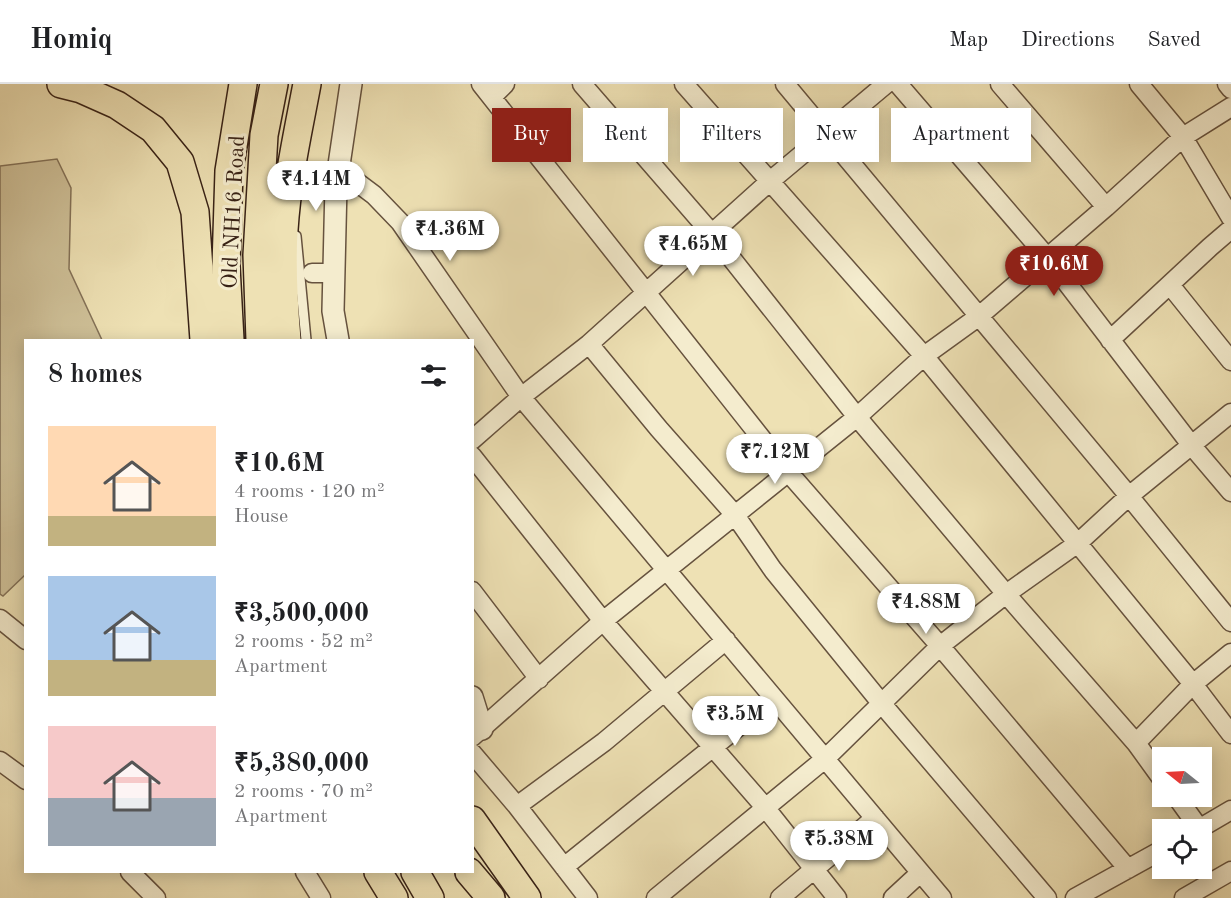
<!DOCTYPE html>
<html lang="en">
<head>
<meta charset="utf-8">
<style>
	body { margin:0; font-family:"Old Standard TT",serif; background:#f2f2f2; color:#202124; height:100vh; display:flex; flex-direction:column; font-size:22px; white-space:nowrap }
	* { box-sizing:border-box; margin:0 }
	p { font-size:20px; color:#757577 }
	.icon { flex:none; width:33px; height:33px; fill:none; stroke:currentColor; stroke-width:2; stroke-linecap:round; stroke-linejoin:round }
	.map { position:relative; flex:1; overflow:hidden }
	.details { position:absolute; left:24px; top:255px; width:450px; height:534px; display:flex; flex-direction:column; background:#fff; border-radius:0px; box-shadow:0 3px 15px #0003 }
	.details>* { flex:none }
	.guide { position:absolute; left:492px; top:24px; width:570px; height:54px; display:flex; gap:12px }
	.needle { width:39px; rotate:288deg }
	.fabs { position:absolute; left:1152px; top:663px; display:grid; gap:12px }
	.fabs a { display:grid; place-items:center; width:60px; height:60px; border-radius:0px; background:#fff; box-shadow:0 3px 15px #0003; font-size:30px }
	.price { position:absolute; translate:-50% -51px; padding:0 14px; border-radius:21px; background:#fff; color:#222; font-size:20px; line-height:39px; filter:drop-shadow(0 2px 3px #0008) }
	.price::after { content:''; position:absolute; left:50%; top:36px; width:18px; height:14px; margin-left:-9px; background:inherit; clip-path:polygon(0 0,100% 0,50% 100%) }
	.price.on { background:#8f2418; color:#fff }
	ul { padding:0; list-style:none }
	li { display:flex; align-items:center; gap:18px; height:150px; padding:0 24px }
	li span { display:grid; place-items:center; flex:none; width:168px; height:120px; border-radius:0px; color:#555 }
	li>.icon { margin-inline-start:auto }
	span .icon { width:72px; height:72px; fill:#fffc; stroke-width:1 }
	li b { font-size:26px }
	h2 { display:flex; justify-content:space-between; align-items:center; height:72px; padding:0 24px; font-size:26px }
	.chip { padding:0 21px; border-radius:0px; background:#fff; box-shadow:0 3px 15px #0003; font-size:21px; line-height:54px }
	.chip.on { background:#8f2418; color:#fff }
	header { display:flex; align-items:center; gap:36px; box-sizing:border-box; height:84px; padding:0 30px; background:#fff; border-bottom:2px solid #e0e0e0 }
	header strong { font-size:28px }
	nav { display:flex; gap:33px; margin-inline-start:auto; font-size:21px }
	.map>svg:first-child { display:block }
</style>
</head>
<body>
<header>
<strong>Homiq</strong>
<nav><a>Map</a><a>Directions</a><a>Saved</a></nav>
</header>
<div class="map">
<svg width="1231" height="814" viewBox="0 0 1231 814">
	<rect width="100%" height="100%" fill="#eee1b4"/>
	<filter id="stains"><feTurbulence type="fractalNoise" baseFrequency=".00333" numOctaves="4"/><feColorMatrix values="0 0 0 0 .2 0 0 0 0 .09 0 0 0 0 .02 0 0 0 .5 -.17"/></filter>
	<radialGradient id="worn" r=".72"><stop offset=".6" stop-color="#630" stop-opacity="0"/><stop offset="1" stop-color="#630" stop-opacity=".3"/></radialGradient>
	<!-- grass -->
	<path fill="#cfc199" stroke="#847258" stroke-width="1.5" d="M57 75 71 104 69 185 102 256H26L25 491 3 512 0 510V82Z"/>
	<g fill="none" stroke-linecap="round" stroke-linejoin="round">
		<!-- service casing -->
		<g stroke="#66523e" stroke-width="12">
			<path id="service" d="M296 152 306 256"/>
		</g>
		<!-- minor casing -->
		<g stroke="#66523e" stroke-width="21">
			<path id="minor" d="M481 0 789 389 940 562 1128 785
				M582 0 713 151 857 333 1006 510 1136 659 1162 695
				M684 0 924 272 1193 600 1231 650
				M785 0 1129 412 1231 538
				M898 0 1047 173 1192 362 1231 408
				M1000 0 1106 123
				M1139 0 1183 53 1231 134
				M1227 0 1231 5
				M492 13 505 0
				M338 84 374 111 400 138 521 313 942 814
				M312 189H334
				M1170 201 1231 277
				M1110 256 1210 163 1231 145
				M589 260 659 345 735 431 773 486 882 620 1047 814
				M472 356 521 313 589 260 769 98 886 0
				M472 372 603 537 764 722 837 814
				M472 507 539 595
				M0 535 26 556
				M472 653 603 537 857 333 924 272 978 233 1106 123 1183 53 1231 23
				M1136 659 1193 600 1231 569
				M472 669 517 722 588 814
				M0 677 26 696
				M1176 712 1199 744
				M517 722 604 658 726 556
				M1197 746 1231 726
				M564 783 774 614
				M130 788 156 814
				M305 788 321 814
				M656 814 826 674 940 562 1006 510 1078 459 1129 412 1231 329
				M780 814 875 734
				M893 814 920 789
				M1075 814 1162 766
				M1184 814 1231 787"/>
		</g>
		<!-- tertiary casing -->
		<g stroke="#66523e" stroke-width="24">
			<path id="tertiary" d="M338 256 333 227 336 101 351 0
				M472 613 482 645"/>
		</g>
		<!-- primary casing -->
		<g stroke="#382216" stroke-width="30">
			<path id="primary" d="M61 0 81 5 117 21 153 45 180 78 195 128 204 256
				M230 256 226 182 229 87 243 0
				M260 256 257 171 264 51 274 0
				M287 256C284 220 282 182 284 146 287 97 298 48 307 0
				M472 736 527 814
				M378 788 394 814
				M415 788 430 814
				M469 788 491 814"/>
		</g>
		<!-- service -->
		<use href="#service" stroke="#f4ecce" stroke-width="9"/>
		<!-- minor -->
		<use href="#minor" stroke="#f4ecce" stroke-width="18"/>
		<!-- tertiary -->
		<use href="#tertiary" stroke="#f4ecce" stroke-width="21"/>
		<!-- primary -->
		<use href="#primary" stroke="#eee1b4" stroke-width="27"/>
	</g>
	<g text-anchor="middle" stroke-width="6" stroke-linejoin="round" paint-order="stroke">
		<!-- street labels -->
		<g font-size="22" fill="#382216" stroke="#f4ecce">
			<text transform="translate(232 128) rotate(-87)" y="8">Old NH16 Road</text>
		</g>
	</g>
	<rect width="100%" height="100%" filter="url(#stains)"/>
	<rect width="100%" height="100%" fill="url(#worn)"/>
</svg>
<div class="fabs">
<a><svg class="needle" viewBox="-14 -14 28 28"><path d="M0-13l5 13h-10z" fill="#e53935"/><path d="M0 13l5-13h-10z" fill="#757577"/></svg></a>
<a><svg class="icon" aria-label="locate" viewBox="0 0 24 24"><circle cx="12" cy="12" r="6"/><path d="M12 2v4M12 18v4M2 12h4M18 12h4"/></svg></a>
</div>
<b class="price" style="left:316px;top:128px">₹4.14M</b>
<b class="price" style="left:450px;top:178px">₹4.36M</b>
<b class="price" style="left:693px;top:193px">₹4.65M</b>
<b class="price on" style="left:1054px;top:213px">₹10.6M</b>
<b class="price" style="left:775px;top:401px">₹7.12M</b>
<b class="price" style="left:926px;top:551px">₹4.88M</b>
<b class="price" style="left:735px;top:663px">₹3.5M</b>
<b class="price" style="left:839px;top:788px">₹5.38M</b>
<div class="guide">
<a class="chip on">Buy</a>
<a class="chip">Rent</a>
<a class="chip">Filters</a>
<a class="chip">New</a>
<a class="chip">Apartment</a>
</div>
<section class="details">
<h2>8 homes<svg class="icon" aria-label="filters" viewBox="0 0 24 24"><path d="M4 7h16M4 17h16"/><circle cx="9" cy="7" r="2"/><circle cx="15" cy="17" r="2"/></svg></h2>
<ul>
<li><span style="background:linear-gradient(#ffd9b3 75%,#c2b280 0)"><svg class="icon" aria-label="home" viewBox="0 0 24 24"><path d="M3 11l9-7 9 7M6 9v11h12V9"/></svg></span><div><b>₹10.6M</b><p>4 rooms · 120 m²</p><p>House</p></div></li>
<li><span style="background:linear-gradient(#a9c7e8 70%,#c2b280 0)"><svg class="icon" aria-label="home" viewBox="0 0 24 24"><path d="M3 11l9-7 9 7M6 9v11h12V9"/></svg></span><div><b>₹3,500,000</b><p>2 rooms · 52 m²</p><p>Apartment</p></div></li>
<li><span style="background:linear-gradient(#f6c9c9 60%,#9aa5b1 0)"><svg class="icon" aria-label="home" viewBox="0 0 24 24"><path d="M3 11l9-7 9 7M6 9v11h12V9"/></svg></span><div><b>₹5,380,000</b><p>2 rooms · 70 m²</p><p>Apartment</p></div></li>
</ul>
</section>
</div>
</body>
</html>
